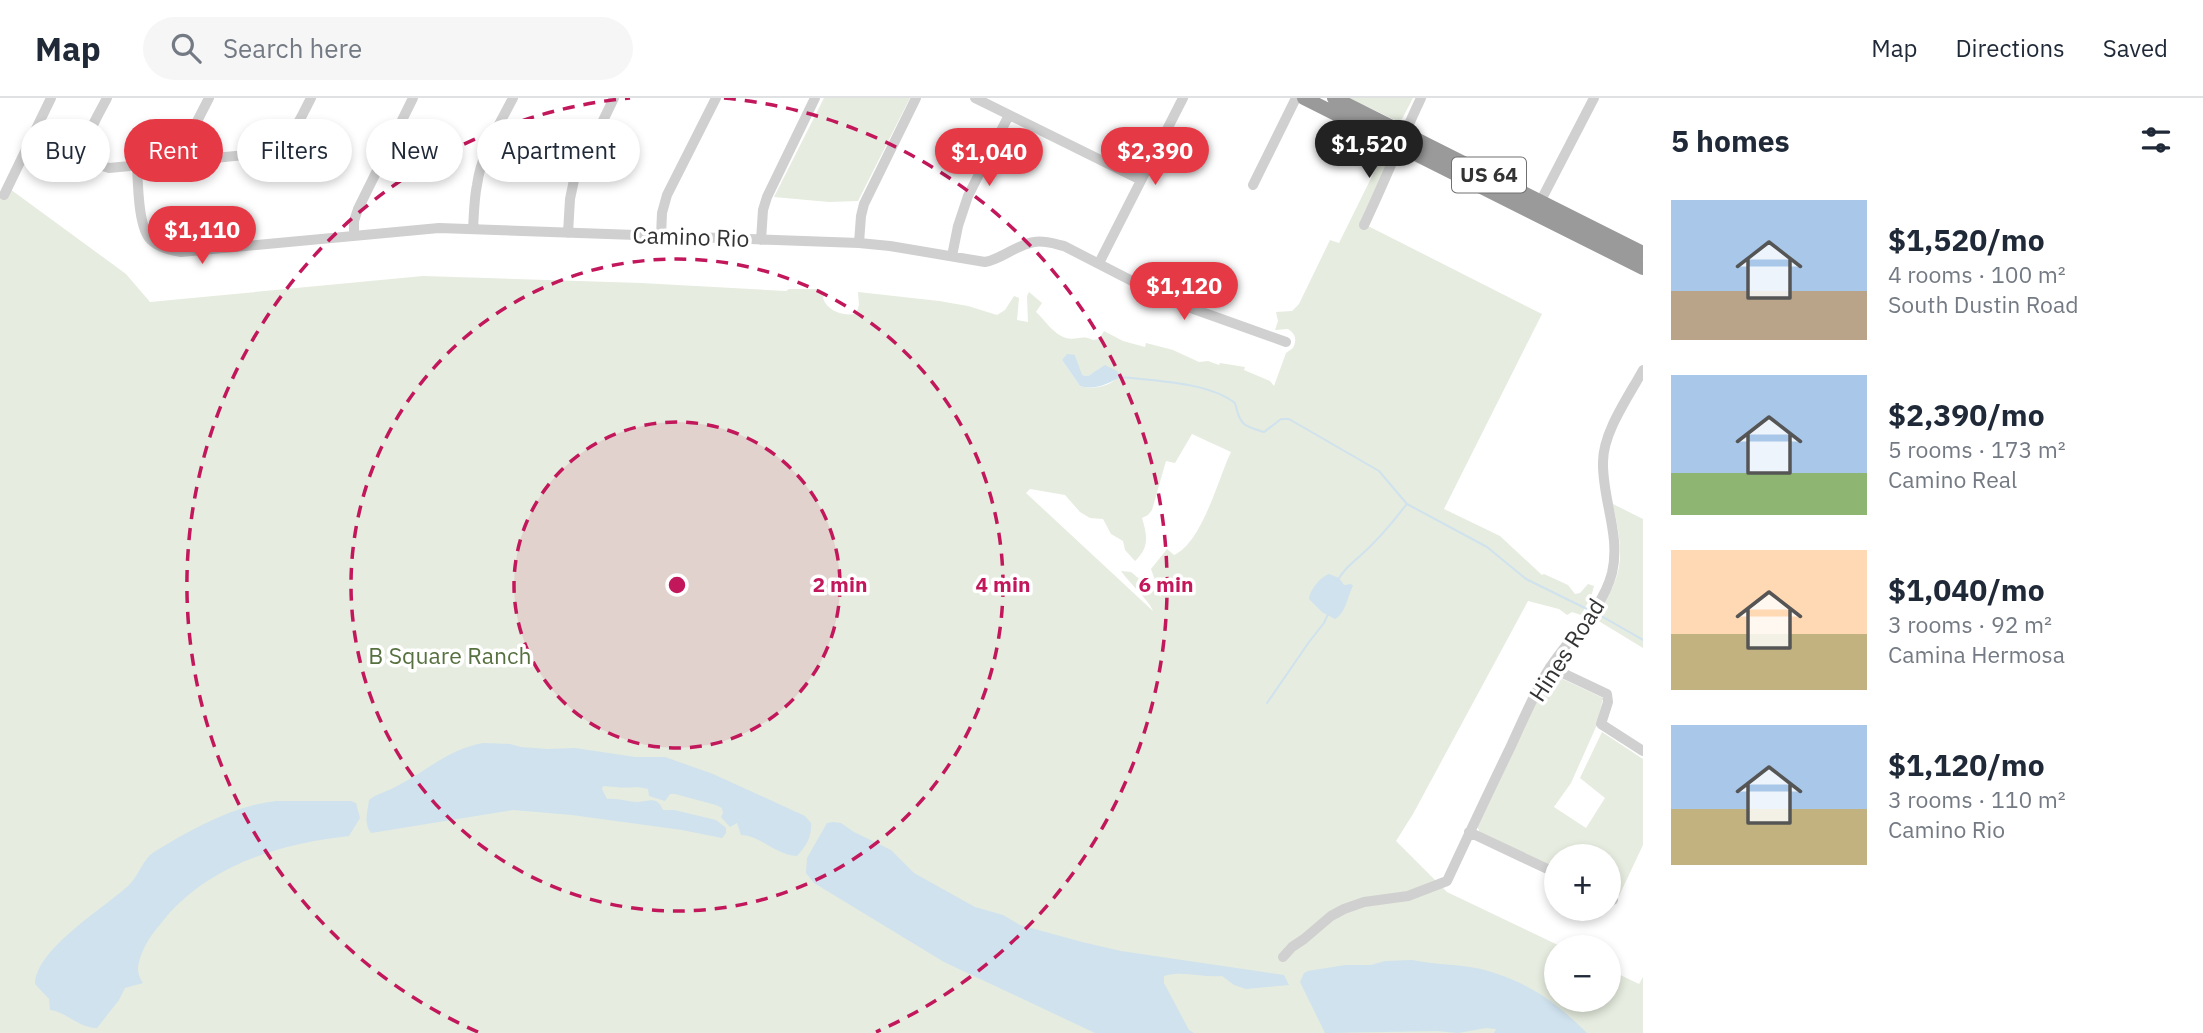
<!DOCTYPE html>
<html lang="en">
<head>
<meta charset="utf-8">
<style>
	body { margin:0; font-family:"IBM Plex Sans",sans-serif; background:#f6f6f7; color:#1f2937; height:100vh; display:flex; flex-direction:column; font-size:26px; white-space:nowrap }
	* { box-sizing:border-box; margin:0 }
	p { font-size:23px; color:#747a83 }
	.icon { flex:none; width:38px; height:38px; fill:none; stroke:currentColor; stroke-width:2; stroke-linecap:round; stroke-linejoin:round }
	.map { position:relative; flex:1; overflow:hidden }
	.details { display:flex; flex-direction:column; background:#fff; width:560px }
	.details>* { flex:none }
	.guide { position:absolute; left:21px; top:21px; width:665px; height:63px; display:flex; gap:14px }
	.tools { position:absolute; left:1544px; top:746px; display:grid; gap:14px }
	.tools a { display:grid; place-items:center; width:77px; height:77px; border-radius:50%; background:#fff; box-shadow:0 4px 10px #0003; font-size:35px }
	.price { position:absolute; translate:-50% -60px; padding:0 16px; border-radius:24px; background:#e63946; color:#fff; font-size:23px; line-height:46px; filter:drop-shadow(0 2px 4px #0008) }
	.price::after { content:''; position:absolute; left:50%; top:42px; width:21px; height:16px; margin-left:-10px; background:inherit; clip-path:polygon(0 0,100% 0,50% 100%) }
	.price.on { background:#222; color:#fff }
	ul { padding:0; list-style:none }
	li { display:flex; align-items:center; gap:21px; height:175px; padding:0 28px }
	li span { display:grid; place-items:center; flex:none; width:196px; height:140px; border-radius:0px; color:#555 }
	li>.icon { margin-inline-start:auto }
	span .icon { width:84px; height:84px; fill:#fffc; stroke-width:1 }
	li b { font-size:30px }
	h2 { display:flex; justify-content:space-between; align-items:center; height:84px; padding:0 28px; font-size:30px }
	.chip { padding:0 24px; border-radius:32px; background:#fff; box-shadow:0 4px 10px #0003; font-size:24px; line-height:63px }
	.chip.on { background:#e63946; color:#fff }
	header { display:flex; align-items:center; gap:42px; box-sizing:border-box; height:98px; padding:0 35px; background:#fff; border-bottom:2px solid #e0e1e3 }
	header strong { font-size:33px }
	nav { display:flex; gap:38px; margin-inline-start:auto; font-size:24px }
	.search { width:490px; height:63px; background:#f6f6f7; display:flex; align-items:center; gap:18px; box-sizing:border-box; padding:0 24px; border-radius:38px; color:#747a83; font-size:26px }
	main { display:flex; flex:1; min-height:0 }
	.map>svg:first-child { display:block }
</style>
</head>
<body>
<header>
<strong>Map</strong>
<div class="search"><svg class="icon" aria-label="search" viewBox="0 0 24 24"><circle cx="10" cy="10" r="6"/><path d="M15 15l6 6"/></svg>Search here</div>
<nav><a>Map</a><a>Directions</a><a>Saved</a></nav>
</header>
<main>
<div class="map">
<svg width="1643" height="935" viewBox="0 0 1643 935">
	<rect width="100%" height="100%" fill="#fff"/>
	<!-- green -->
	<path fill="#e6ecdf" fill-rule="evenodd" d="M824 0H910L858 103 829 104 774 99Z
		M1349 0H1413L1402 21 1397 23Z
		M1382 51 1390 52 1391 56 1368 128 1542 216 1444 411 1500 438 1542 477 1544 476 1568 487 1575 496 1580 495 1588 486 1594 488 1591 499 1581 517 1572 514 1567 517 1559 511 1528 503 1413 716 1396 743 1447 794 1562 849H1556V901H1608V871L1639 886 1643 879V935H0V100L10 91 126 176 150 204 423 178 641 185 786 193 789 191H820L821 195H825L823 200C827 213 843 218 856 216L859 207 858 194 939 203 968 208 997 217 1005 212 1014 198 1019 200 1017 222 1028 224 1027 198 1029 194 1042 205 1036 214C1045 222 1054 237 1066 240 1077 243 1081 236 1093 242L1099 241 1104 233 1123 243 1145 249 1146 245 1173 252 1199 264 1208 263 1219 267 1220 265 1245 269 1244 272 1270 283 1274 288 1286 255 1293 250C1297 242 1296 236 1288 231L1275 232 1278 223 1276 214 1292 213 1299 206 1330 142 1339 145 1383 56ZM1075 257 1081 277 1088 278 1105 268 1117 280C1108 289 1092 292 1080 288L1062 262ZM1192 336 1231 354C1218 381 1202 445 1174 457L1167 451 1151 471 1161 499 1131 474 1121 473C1130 486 1148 501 1153 513L1026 395 1030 391 1065 397 1080 414 1090 420 1103 421 1111 436 1123 443 1125 452 1135 463C1150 449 1147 437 1142 420L1148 417 1152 412 1166 363 1175 365Z
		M1613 406 1643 421V550L1597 522 1588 529C1623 479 1626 466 1613 406Z
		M1550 575 1603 600 1596 629 1571 685 1554 709 1586 730 1605 700 1580 680 1602 634 1643 661V747L1619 798 1608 793V758H1556V770L1480 735 1477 728Z"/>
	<!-- water -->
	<path fill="#cfe2ee" d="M1067 256 1075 257 1082 277 1088 278 1105 267 1117 273 1121 279C1108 285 1096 293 1080 288L1062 262Z
		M1329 476 1339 480 1344 487 1351 486 1353 488C1347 499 1346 515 1335 521L1322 514 1309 501C1310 492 1320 479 1329 476Z
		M483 645 510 646 521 649 547 651 575 650 635 659H665L713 676 805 718 811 725C812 739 806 748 797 758 775 757 762 738 741 737L737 725 730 729 721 719 723 715 722 710 716 707 675 696H670L665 703 649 698 648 691C636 687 628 691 616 689 611 689 607 688 603 688L602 691 607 701C618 700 628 704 638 704 650 703 657 698 663 712H674L716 722 726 730V735L722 740 682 732 572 717 513 712 371 735C363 725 368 713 369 702 378 695 389 693 399 687 428 672 449 651 483 645Z
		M276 703H351L356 705 360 720 349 738C282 745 212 766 166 819 158 829 150 838 144 850 139 862 134 873 143 885L125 890 119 902 97 930C78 930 67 914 50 912L49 901 35 886C36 851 104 810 128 788 139 778 142 762 154 754 192 731 232 708 276 703Z
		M833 724 841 725 854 734 891 752 914 775 975 809 1003 817 1020 827 1082 844 1121 853 1284 877 1289 887 1246 891 1234 887 1222 878C1202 880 1183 872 1164 878V885L1189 932 1194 935H1095L944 864 814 785 806 775 807 760 827 725Z
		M1412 862C1435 867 1459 866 1481 871 1525 882 1556 904 1587 935H1494L1496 931 1486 930 1458 935 1437 933 1325 935 1300 884 1304 875 1308 873 1345 867H1371L1385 863Z"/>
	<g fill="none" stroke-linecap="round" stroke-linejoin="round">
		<!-- stream -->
		<path stroke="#cfe2ee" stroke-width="2" d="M1121 279C1155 283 1208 284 1235 305 1240 327 1243 328 1264 334L1281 321H1289L1379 373 1407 406 1487 449 1526 481 1587 511
			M1338 482C1344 471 1351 466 1360 458 1377 443 1393 424 1406 407
			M1596 515 1643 542
			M1267 605 1309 544 1324 525 1328 516"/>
		<!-- minor -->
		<path stroke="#d0d0d0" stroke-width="10" d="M107 0C95 24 69 58 109 70L267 55C293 41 298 25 311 0
			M975 0 1141 82
			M189 61V39L209 0
			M137 67C138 85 138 130 151 142 160 150 170 152 181 154L439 130 859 145 890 148 985 164C1002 161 1016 147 1034 144 1044 142 1055 146 1064 148L1171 203 1286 244
			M1253 87 1296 0
			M4 97 51 0
			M1537 110 1594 0
			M1364 127C1384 85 1401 42 1421 0
			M473 131C474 116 474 101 477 87 481 56 499 27 513 0
			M568 135 570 101 574 82 614 0
			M354 137V123L358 111 413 0
			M661 138 662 115 667 97 716 0
			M761 142 763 112 767 99 815 0
			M859 145 861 118 864 106 916 0
			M952 158 958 128 968 98 1009 17
			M1099 165 1183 0
			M1550 569 1607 596 1608 604 1601 626 1643 653
			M1469 734 1556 775
			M1608 800 1613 802
			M1283 859 1292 849 1304 841 1331 818 1344 811 1364 804 1408 798 1447 783C1468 738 1489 693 1511 648 1521 626 1531 603 1543 581 1563 543 1601 517 1612 475 1621 437 1602 401 1603 364 1603 334 1629 298 1643 272"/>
		<!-- highway -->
		<path stroke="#9a9a9a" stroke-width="14" d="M1304 0 1643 170
			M1334 0 1643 155"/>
	</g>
	<!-- distance rings -->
	<circle cx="677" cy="487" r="163" fill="#c2185b" fill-opacity=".12"/>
	<g fill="none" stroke="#c2185b" stroke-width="3.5" stroke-dasharray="12 9">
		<circle cx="677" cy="487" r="163"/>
		<circle cx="677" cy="487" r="326"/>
		<path d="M478 934A489 489 0 0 1 630 0M724 0A489 489 0 0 1 876 934"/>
	</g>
	<g text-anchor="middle" stroke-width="7" stroke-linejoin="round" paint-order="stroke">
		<!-- shield labels -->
		<rect fill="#fff" stroke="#707070" stroke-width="2" x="1452" y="59.5" width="74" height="35" rx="5"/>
		<g font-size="21" font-weight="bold" fill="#333">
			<text x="1489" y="84">US 64</text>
		</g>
		<!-- street labels -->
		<g font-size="23" fill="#333" stroke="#fff">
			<text transform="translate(691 139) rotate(2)" y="8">Camino Rio</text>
			<text transform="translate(1567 552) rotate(-57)" y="8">Hines Road</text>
		</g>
		<!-- park labels -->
		<g font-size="23" fill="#56703f" stroke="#fff">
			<text x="450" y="566">B Square Ranch</text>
		</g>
	</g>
	<circle cx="677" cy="487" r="10" fill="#c2185b" stroke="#fff" stroke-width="3.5"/>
	<g font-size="21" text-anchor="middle" font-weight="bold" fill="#c2185b" stroke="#fff" stroke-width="7" stroke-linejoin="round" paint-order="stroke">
		<text x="840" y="494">2 min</text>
		<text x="1003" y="494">4 min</text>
		<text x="1166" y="494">6 min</text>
	</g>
</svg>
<div class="tools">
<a>+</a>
<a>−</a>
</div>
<b class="price on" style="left:1369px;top:82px">$1,520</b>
<b class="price" style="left:1155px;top:89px">$2,390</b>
<b class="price" style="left:989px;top:90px">$1,040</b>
<b class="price" style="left:202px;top:168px">$1,110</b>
<b class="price" style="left:1184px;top:224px">$1,120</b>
<div class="guide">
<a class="chip">Buy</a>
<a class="chip on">Rent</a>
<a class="chip">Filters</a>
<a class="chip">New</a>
<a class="chip">Apartment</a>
</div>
</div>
<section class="details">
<h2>5 homes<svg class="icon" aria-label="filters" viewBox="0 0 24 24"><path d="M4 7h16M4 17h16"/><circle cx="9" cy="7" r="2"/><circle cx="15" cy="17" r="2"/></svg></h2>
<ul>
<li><span style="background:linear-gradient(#a9c7e8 65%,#b9a48a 0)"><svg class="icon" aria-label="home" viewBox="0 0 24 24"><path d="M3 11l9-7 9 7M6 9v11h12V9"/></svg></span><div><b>$1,520/mo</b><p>4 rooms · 100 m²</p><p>South Dustin Road</p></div></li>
<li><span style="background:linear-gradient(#a9c7e8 70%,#8fb573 0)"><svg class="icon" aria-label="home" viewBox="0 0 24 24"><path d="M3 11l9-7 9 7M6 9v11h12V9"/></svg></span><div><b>$2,390/mo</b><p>5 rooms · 173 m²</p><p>Camino Real</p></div></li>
<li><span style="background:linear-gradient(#ffd9b3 60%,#c2b280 0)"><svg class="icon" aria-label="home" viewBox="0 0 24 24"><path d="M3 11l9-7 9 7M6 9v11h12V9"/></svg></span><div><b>$1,040/mo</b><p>3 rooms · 92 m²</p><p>Camina Hermosa</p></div></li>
<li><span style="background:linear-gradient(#a9c7e8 60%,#c2b280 0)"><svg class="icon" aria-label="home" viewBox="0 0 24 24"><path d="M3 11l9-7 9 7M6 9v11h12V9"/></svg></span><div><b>$1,120/mo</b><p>3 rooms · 110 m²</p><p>Camino Rio</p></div></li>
</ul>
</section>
</main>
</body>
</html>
